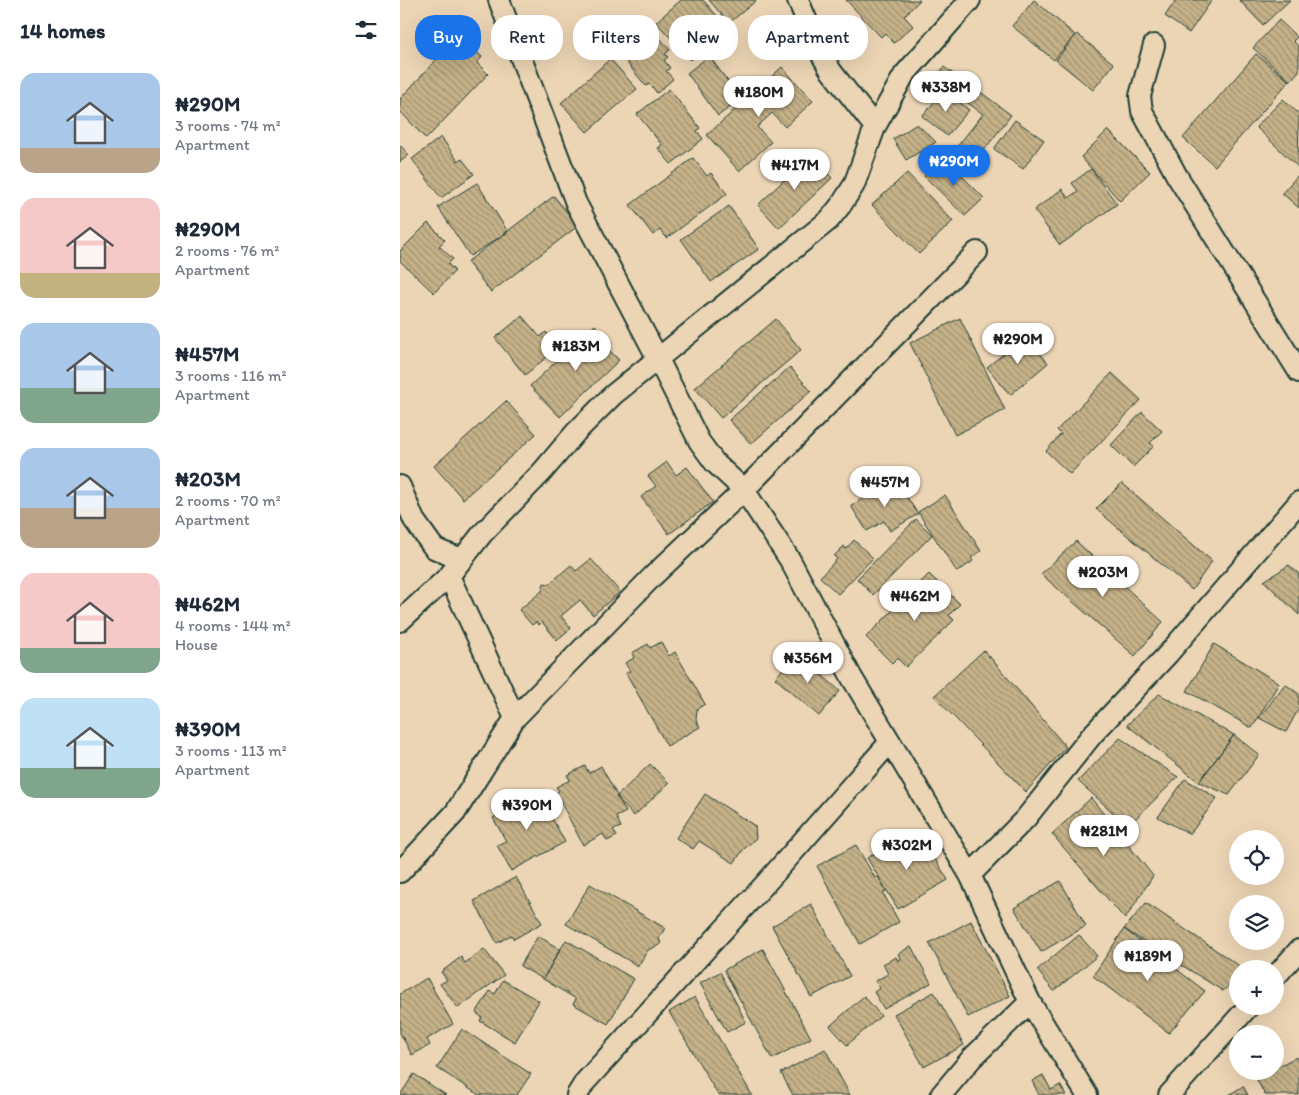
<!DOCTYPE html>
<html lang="en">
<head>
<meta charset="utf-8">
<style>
	body { margin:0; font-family:Itim,sans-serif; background:#f2f2f3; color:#1f2937; height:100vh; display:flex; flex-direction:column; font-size:19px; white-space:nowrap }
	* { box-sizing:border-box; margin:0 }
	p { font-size:16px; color:#747a83 }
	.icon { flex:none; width:28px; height:28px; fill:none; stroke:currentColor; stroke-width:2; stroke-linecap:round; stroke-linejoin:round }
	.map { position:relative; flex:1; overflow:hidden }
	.details { display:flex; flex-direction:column; background:#fff; width:400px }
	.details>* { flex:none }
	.guide { position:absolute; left:15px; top:15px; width:475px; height:45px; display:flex; gap:10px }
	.buttons { position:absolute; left:829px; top:830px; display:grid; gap:10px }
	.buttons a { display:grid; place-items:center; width:55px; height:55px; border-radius:50%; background:#fff; box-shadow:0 5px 20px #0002; font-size:25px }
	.price { position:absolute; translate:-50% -42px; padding:0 11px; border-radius:18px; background:#fff; color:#222; font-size:16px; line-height:32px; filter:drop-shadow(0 1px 2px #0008) }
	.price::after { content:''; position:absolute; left:50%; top:30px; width:15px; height:11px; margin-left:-8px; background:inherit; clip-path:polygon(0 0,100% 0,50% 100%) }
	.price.on { background:#1a73e8; color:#fff }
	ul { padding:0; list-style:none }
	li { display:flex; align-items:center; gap:15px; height:125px; padding:0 20px }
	li span { display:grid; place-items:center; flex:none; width:140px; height:100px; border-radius:15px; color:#555 }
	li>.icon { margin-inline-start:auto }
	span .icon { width:60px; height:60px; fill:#fffc; stroke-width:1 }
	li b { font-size:21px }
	h2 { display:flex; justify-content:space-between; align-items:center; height:60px; padding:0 20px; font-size:21px }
	.pill { padding:0 18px; border-radius:20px; background:#fff; box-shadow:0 5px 20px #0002; font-size:18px; line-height:45px }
	.pill.on { background:#1a73e8; color:#fff }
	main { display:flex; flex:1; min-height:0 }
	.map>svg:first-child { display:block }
</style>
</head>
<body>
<main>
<section class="details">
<h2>14 homes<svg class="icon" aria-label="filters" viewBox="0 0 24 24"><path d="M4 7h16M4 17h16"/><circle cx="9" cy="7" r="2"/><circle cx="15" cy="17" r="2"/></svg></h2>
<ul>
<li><span style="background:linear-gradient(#a9c7e8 75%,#b9a48a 0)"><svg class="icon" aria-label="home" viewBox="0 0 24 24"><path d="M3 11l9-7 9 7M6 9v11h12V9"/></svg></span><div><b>₦290M</b><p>3 rooms · 74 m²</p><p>Apartment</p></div></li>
<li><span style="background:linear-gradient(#f6c9c9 75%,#c2b280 0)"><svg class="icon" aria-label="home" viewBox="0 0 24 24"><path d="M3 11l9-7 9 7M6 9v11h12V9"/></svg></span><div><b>₦290M</b><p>2 rooms · 76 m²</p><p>Apartment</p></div></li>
<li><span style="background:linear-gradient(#a9c7e8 65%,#7fa58c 0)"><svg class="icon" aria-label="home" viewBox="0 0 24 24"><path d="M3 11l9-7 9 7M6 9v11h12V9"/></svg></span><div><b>₦457M</b><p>3 rooms · 116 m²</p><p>Apartment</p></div></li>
<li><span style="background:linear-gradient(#a9c7e8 60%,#b9a48a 0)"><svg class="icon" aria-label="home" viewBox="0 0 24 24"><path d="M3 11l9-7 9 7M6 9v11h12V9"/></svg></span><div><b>₦203M</b><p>2 rooms · 70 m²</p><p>Apartment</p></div></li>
<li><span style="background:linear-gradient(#f6c9c9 75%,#7fa58c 0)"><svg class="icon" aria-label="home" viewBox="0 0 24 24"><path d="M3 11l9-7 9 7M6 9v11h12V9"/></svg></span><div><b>₦462M</b><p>4 rooms · 144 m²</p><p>House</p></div></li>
<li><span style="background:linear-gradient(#bfe0f5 70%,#7fa58c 0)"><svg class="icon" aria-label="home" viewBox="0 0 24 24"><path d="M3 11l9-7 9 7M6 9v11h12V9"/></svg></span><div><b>₦390M</b><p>3 rooms · 113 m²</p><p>Apartment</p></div></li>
</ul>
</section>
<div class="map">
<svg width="899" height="1095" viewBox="0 0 899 1095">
	<defs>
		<pattern id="building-back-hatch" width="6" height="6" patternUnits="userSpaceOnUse" patternTransform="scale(1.25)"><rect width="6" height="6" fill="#c6b289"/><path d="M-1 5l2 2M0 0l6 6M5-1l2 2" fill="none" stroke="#a09271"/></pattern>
	</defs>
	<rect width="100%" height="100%" fill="#ecd5b5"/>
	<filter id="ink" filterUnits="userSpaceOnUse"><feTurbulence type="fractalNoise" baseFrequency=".02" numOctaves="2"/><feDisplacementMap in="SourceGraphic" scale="10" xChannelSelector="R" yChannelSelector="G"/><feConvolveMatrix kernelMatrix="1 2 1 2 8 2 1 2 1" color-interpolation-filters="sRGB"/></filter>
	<g filter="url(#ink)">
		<!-- building -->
		<path fill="url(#building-back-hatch)" stroke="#1f3d34" d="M281 0H303L327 27 291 60 256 22Z
			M309 0H357L329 23Z
			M446 0H520L504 16 513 26 494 43 485 33 481 37Z
			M634 0 675 35 654 60 612 26Z
			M776 0H812L789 33 765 16Z
			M839 0H890L863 25Z
			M245 20 270 50 265 54 268 57 264 60 270 68 266 71 273 79 257 93 250 84 246 86 213 46Z
			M879 20 897 37 893 41 899 47V71L890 81 853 48Z
			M677 34 714 64 693 90 656 60Z
			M59 35 82 57 77 63 88 74 26 139 0 111V99Z
			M856 54 889 81 815 166 783 138Z
			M309 56 341 99 318 116 287 73Z
			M210 59 237 89 187 132 161 103Z
			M382 67 413 101 385 127 372 113 357 127 371 142 339 171 307 135Z
			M544 67 567 84 559 96 535 79Z
			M574 87 611 115 575 162 556 148 583 114 564 100Z
			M269 89 300 128 297 131 303 139 271 164 258 148 262 145 237 114Z
			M545 90 569 110 547 136 522 116Z
			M883 99 899 114 898 167 856 127Z
			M615 120 644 140 623 169 594 149Z
			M517 124 536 142 506 160 493 139Z
			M708 130 750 172 720 201 681 157Z
			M41 137 58 161 62 159 74 174 41 198 12 159Z
			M0 145 9 155 0 162Z
			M410 155 432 178 379 228 358 205Z
			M543 157 584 198 565 216 524 176Z
			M293 158 307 176 311 173 327 194 267 238 260 230 253 235 230 205Z
			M691 169 717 204 660 245 634 210 662 189 668 198 678 191 672 183Z
			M507 173 553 221 519 254 472 205Z
			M899 174V208L882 193Z
			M77 183 108 232 70 256 38 207Z
			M154 196 178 226 91 292 67 262Z
			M329 206 359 249 311 282 281 239Z
			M28 223 45 240 39 246 53 259 48 264 55 271 34 293 0 261V251Z
			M122 316 140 337 146 332 159 347 125 375 95 338Z
			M560 318 605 410 555 435 510 343Z
			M376 319 401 350 321 418 295 388Z
			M195 325 212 343 207 348 219 360 160 417 130 386Z
			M626 336 648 363 610 395 587 367Z
			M390 367 411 391 351 444 329 420Z
			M712 373 741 400 670 474 646 451 661 434 657 430Z
			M106 401 136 434 63 499 34 466Z
			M742 412 762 431 750 443 754 446 733 467 711 445Z
			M267 462 276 475 287 467 313 502 269 534 241 497 256 486 248 476Z
			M491 481 495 487 499 485 518 514 490 531 484 521 467 531 451 506Z
			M722 483 812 561 792 590 696 509Z
			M545 495 581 551 571 558 573 561 557 572 518 512Z
			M516 519 532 535 473 595 457 579Z
			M454 540 473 558 438 594 420 577 437 559 434 556 444 546 446 549Z
			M676 541 763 622 735 656 641 574Z
			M191 559 220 592 193 615 180 600 161 616 171 628 157 640 142 622 139 625 136 622 132 625 119 610 142 591 144 583 149 584 171 565 176 571Z
			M889 565 899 574V615L864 581Z
			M529 574 560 604 549 615 554 620 506 667 497 658 492 663 466 637Z
			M261 642 269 656 275 652 305 704 297 709 296 720 300 727 267 746 226 673 230 671 225 663 234 658 232 653 248 644 250 648Z
			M814 644 879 683 852 728 787 691Z
			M584 650 666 747 626 792 534 696Z
			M397 653 440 691 419 716 375 678Z
			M885 684 899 694V708L886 732 859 718Z
			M759 694 834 735 799 782 727 725Z
			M834 735 859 755 829 795 799 782Z
			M720 738 778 777 728 826 678 781Z
			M250 764 269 783 234 816 216 797Z
			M185 766 189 773 201 766 226 812 216 817 221 827 213 830 217 836 207 841 203 834 183 845 156 793 159 791 156 787 170 780 167 775Z
			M785 779 817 798 790 834 758 817Z
			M137 791 165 842 111 871 97 845 106 841 93 818 106 811 103 805 121 795 123 799Z
			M305 794 355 826 356 838 343 850 334 863 299 841 293 849 276 838Z
			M691 798 753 876 725 919 652 834Z
			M521 836 548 880 498 909 467 858 497 840 501 848Z
			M456 845 475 878 478 876 486 891 483 893 499 922 460 944 417 866Z
			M116 877 142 923 114 939 111 935 97 943 74 901Z
			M660 881 686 926 641 952 614 908Z
			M190 884 265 928 259 938 261 944 248 950 238 966 166 924Z
			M746 903 844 969H838V977L823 991 724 929Z
			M411 904 450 976 411 997 372 926Z
			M571 921 610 996 568 1017 529 943Z
			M724 929 805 991 769 1033 693 976Z
			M679 935 697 956 654 991 637 970Z
			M138 936 160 949 143 979 120 966Z
			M166 940 234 979 208 1024 173 1004 176 999 143 979Z
			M511 946 531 983 484 1009 474 992 480 988 475 981 488 974 483 964 496 957 498 961 501 959 498 954Z
			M84 949 104 975 58 1008 40 984 47 980 41 972 61 957 65 963Z
			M363 949 411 1038 372 1059 324 970Z
			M320 972 346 1022 327 1032 300 983Z
			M27 978 53 1024 27 1039 30 1045 12 1055 0 1033V994Z
			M103 980 139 1001 115 1042 80 1021 82 1017 76 1013 90 991 95 994Z
			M534 992 564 1045 524 1067 494 1014Z
			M464 996 481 1016 447 1045 430 1026Z
			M295 997 352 1095H318L269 1012Z
			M62 1029 131 1074 117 1095H79L37 1068Z
			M425 1049 450 1095H393L381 1073Z
			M896 1057 899 1063V1095H865L856 1078 869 1071H875V1068Z
			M14 1074 46 1095H0Z
			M643 1075 651 1090 660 1085 666 1095H639L632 1081Z
			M843 1086 848 1095H829Z"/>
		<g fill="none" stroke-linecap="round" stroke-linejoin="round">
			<!-- street casing -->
			<g stroke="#1f3d34" stroke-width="24">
				<path id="street" d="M99 0 176 203 258 359 299 441 315 463 344 490 390 560 452 678 570 875 630 1002 687 1095
					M398 0 419 50 431 71 475 127
					M754 45 740 96 742 111 777 176 899 372
					M0 486 14 520 34 548 45 553 63 559
					M49 576 115 718
					M0 621 49 576 82 534 142 472 176 432 213 395 429 220 441 205 454 185 475 127 504 75 570 0
					M0 872 55 813 115 718 253 576 344 490 577 252
					M570 875 626 818 692 735 768 654 899 502
					M875 977 899 950
					M177 1095 185 1082 366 883 490 742
					M541 1095 572 1058 630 1002
					M769 1095 849 1006"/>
			</g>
			<!-- street -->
			<use href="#street" stroke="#ecd5b5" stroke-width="20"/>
		</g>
	</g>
</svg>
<div class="buttons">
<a><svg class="icon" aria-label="locate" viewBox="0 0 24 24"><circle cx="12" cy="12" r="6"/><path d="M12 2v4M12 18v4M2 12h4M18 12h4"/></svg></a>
<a><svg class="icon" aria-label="layers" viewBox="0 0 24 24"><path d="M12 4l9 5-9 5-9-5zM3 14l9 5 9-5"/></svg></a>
<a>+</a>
<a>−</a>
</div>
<b class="price" style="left:546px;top:113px">₦338M</b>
<b class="price" style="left:359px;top:118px">₦180M</b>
<b class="price on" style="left:554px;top:187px">₦290M</b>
<b class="price" style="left:395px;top:191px">₦417M</b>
<b class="price" style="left:618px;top:365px">₦290M</b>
<b class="price" style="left:176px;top:372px">₦183M</b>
<b class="price" style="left:485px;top:508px">₦457M</b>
<b class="price" style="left:703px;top:598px">₦203M</b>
<b class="price" style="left:515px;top:622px">₦462M</b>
<b class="price" style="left:408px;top:684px">₦356M</b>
<b class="price" style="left:127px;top:831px">₦390M</b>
<b class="price" style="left:704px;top:857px">₦281M</b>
<b class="price" style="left:507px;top:871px">₦302M</b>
<b class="price" style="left:748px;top:982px">₦189M</b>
<div class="guide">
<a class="pill on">Buy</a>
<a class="pill">Rent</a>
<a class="pill">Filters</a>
<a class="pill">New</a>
<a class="pill">Apartment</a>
</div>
</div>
</main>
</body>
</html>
